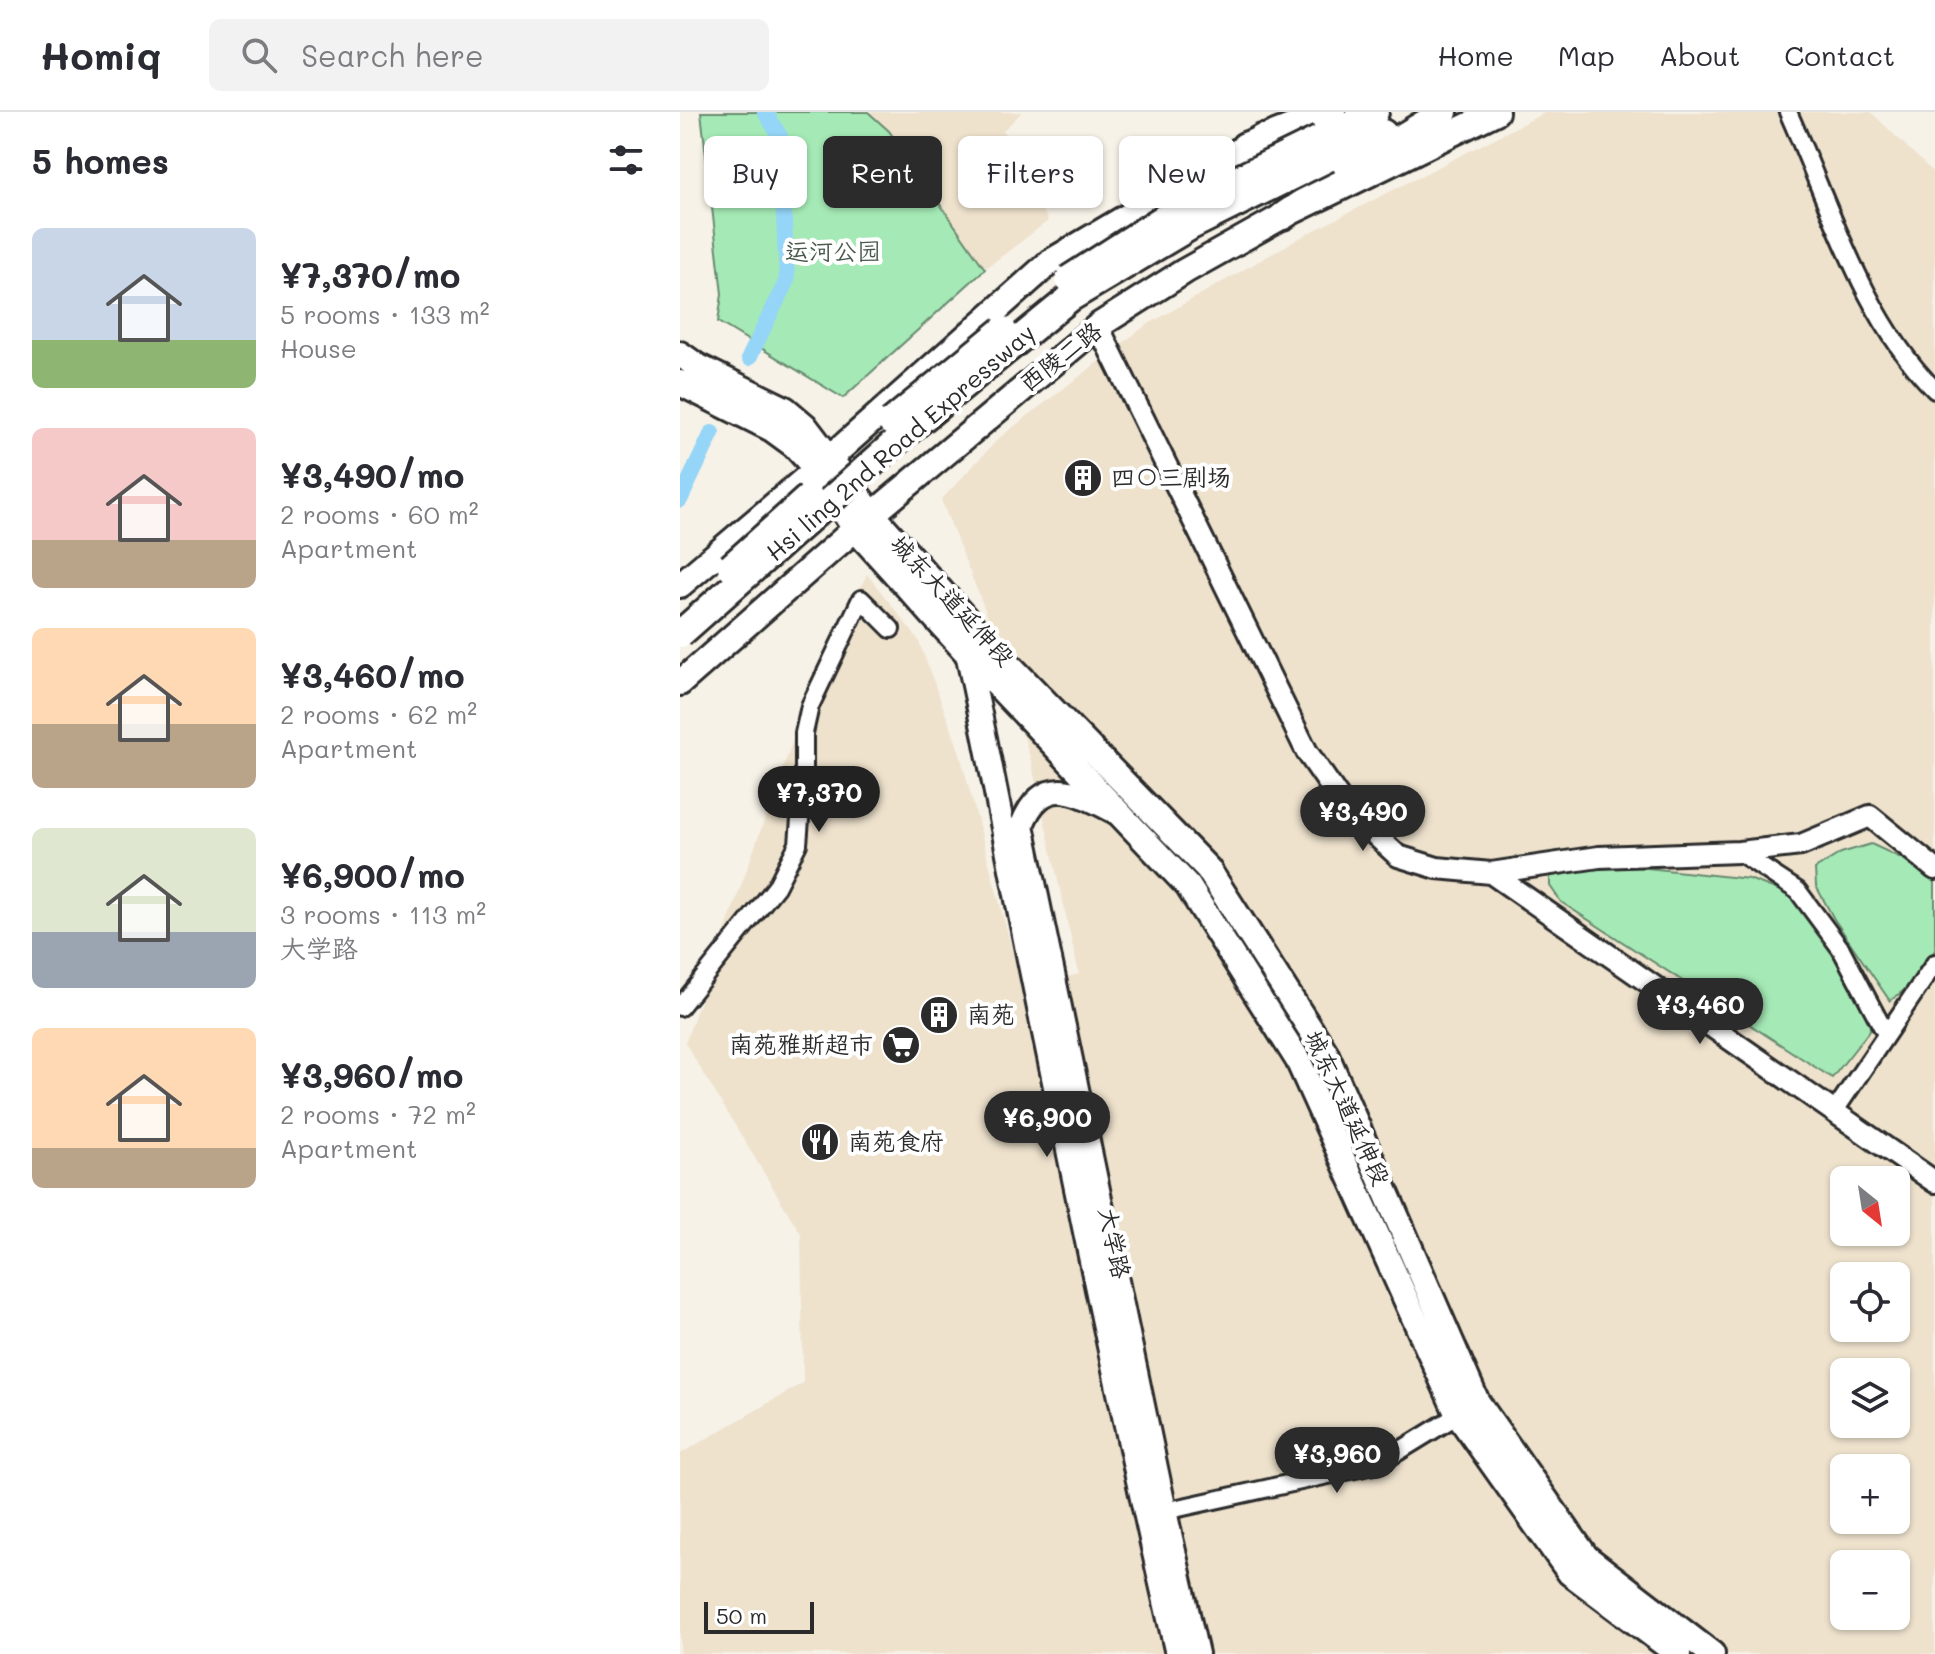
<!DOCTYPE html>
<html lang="en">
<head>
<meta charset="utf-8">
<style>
	body { margin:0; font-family:Mali,"LXGW WenKai TC",sans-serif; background:#f2f2f3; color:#2b2b33; height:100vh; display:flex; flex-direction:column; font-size:30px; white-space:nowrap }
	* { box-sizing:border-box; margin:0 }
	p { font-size:26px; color:#7c7c81 }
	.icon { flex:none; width:44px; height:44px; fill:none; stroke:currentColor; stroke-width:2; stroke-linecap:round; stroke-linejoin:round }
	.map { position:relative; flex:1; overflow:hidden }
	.panel { display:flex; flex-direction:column; background:#fff; width:680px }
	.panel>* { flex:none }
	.guide { position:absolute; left:24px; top:24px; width:760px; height:72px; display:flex; gap:16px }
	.needle { width:52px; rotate:150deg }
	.buttons { position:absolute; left:1150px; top:1054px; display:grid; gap:16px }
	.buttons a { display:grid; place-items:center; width:80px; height:80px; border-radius:12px; background:#fff; box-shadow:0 2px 6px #0004; font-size:40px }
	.scale { position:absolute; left:24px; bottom:20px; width:110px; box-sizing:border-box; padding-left:8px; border:4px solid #2b2b2b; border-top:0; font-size:22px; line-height:28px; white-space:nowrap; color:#2b2b2b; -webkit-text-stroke:6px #fff; paint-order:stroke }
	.price { position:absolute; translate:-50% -68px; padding:0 18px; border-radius:28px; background:#2b2b2b; color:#fff; font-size:26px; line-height:52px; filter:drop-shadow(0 2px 4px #0008) }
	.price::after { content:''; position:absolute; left:50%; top:48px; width:24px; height:18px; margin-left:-12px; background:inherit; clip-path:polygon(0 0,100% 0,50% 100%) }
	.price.current { background:#222; color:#fff }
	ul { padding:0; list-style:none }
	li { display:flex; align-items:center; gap:24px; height:200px; padding:0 32px }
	li span { display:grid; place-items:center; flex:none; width:224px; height:160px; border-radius:12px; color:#555 }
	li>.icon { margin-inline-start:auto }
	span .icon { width:96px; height:96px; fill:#fffc; stroke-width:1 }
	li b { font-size:34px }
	h2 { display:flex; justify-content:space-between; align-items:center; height:96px; padding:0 32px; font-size:34px }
	.pill { padding:0 28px; border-radius:12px; background:#fff; box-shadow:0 2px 6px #0004; font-size:28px; line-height:72px }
	.pill.current { background:#2b2b2b; color:#fff }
	header { display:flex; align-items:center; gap:48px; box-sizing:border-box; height:112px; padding:0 40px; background:#fff; border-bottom:2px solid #e1e1e2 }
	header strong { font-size:38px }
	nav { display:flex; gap:44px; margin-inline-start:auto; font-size:28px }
	.search { width:560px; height:72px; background:#f2f2f3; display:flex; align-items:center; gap:20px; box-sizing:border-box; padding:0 28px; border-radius:12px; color:#7c7c81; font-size:30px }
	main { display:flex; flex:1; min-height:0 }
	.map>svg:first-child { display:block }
</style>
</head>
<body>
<header>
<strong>Homiq</strong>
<div class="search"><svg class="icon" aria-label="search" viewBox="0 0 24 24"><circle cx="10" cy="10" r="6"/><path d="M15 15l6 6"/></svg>Search here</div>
<nav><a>Home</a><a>Map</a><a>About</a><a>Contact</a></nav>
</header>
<main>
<section class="panel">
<h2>5 homes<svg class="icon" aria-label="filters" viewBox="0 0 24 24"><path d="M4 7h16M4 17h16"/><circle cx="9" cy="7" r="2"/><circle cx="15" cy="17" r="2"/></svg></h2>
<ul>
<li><span style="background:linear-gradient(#c9d6e8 70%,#8fb573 0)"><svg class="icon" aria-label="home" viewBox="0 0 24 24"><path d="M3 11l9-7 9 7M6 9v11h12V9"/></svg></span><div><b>¥7,370/mo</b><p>5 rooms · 133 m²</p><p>House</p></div></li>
<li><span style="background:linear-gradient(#f6c9c9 70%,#b9a48a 0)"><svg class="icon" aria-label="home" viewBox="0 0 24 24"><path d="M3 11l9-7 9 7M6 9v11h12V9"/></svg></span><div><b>¥3,490/mo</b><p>2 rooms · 60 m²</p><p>Apartment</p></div></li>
<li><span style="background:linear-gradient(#ffd9b3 60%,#b9a48a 0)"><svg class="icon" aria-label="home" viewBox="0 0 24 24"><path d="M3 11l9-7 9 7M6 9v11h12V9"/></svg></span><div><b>¥3,460/mo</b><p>2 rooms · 62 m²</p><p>Apartment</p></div></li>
<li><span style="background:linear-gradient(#dfe7d0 65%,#9aa5b1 0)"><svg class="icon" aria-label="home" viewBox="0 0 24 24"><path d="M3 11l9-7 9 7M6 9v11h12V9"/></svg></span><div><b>¥6,900/mo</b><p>3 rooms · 113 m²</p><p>大学路</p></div></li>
<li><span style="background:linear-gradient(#ffd9b3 75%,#b9a48a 0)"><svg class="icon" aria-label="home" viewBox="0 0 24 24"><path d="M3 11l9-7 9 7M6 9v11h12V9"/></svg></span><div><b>¥3,960/mo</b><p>2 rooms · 72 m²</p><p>Apartment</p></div></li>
</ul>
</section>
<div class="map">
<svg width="1255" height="1542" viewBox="0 0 1255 1542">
	<rect width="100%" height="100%" fill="#f7f2e8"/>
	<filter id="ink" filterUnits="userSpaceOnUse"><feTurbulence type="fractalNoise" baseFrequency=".0125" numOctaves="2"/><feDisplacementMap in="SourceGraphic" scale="16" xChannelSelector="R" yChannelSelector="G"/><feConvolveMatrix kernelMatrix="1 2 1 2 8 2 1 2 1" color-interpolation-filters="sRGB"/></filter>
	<g filter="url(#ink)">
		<!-- built -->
		<path fill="#eee2cd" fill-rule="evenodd" d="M188 0H342L323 19 368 109 305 157 209 19Z
			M866 0H1191L1255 62V1542H0V1342L123 1271 121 1122 5 931 131 577 187 462 238 527 279 638 342 875 399 862 351 649 311 513 261 388 319 326 465 214 623 124ZM1164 1068H1216V1120H1164ZM1164 1164H1216V1216H1164ZM1164 1260H1216V1312H1164ZM1164 1356H1216V1408H1164ZM1164 1452H1216V1504H1164Z"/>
		<!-- green -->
		<path fill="#a5eab6" stroke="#688a70" stroke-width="2" d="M21 0H188L209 19 305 157 163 286 38 210 42 182Z
			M1191 732 1234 752 1255 767V838L1232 872 1210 889 1154 807 1136 774 1135 757 1161 741Z
			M921 751 1069 767 1114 784 1150 834 1189 902 1190 918 1152 966 881 790 870 774V763L880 757Z"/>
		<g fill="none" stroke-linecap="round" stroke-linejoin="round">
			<!-- canal -->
			<path stroke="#95d5f7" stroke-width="16" d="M69 246 107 168 100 24 85 0
				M0 388 32 321"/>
			<!-- minor casing -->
			<g stroke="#2b2b2b" stroke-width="22">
				<path id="minor" d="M1108 0C1149 91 1183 207 1255 278
					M1059 740 1118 779 1161 837 1206 922
					M0 895 96 775 118 732 124 658V621L130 594 181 487 211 517
					M1154 1000 1255 851
					M485 1399 698 1352 786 1298"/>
			</g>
			<!-- tertiary casing -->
			<g stroke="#2b2b2b" stroke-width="26">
				<path id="tertiary" d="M418 214 627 640 665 695 718 744 757 756 811 761 919 745 1059 740 1121 733 1190 704 1255 757
					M811 761 1255 1070"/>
			</g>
			<!-- secondary casing -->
			<g stroke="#2b2b2b" stroke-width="28">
				<path id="secondary" d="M287 541C309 640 327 739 347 838 395 1073 443 1308 497 1542
					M435 700C397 680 363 660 342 713L485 1399 517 1542"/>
			</g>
			<!-- primary casing -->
			<g stroke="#2b2b2b" stroke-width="30">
				<path id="primary" d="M0 242 17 254 105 297 125 314 193 403 301 524 528 757 645 940 797 1290 906 1445 1032 1542
					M0 271 92 317 114 333 136 357 175 417 287 541 508 774 618 948 778 1303 890 1461 998 1542
					M0 473 151 345 370 150 582 25
					M0 571 175 417 418 214 505 159 603 104 816 0"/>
			</g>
			<!-- trunk casing -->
			<g stroke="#2b2b2b" stroke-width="32">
				<path id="trunk" d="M640 27 695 0
					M565 34 652 0
					M648 46 703 21
					M603 104 694 42 764 0"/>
			</g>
			<!-- minor -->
			<use href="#minor" stroke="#fff" stroke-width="16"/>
			<!-- tertiary -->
			<use href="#tertiary" stroke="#fff" stroke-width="20"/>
			<!-- secondary -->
			<use href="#secondary" stroke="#fff" stroke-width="22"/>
			<!-- primary -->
			<use href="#primary" stroke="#fff" stroke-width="24"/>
			<!-- trunk -->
			<use href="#trunk" stroke="#fff" stroke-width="26"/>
			<!-- trunk-bridge casing -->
			<g stroke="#2b2b2b" stroke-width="32" stroke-linecap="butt">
				<path id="trunk-bridge" d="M389 167 503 94 640 27
					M211 310 323 218
					M51 455 129 385
					M0 522 236 312 390 186 511 114 648 46"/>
			</g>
			<!-- trunk-bridge -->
			<use href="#trunk-bridge" stroke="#fff" stroke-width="26"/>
		</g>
	</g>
	<!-- icons -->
	<defs>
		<g id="building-disc" transform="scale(2)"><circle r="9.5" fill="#2b2b2b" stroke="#fff"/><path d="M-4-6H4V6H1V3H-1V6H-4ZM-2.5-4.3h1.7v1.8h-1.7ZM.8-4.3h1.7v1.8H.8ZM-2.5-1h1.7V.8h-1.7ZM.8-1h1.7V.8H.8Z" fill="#fff"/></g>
		<g id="supermarket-disc" transform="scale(2)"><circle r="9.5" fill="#2b2b2b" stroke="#fff"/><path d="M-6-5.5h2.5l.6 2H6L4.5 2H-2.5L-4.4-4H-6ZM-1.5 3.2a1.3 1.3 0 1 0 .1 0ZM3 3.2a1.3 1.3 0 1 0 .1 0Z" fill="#fff"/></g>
		<g id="restaurant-disc" transform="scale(2)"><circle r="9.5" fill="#2b2b2b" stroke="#fff"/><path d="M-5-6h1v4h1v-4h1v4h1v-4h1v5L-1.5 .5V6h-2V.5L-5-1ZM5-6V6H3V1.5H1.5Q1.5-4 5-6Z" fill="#fff"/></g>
	</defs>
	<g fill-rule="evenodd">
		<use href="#building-disc" x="403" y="366"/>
		<use href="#building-disc" x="259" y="903"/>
		<use href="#supermarket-disc" x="221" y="933"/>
		<use href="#restaurant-disc" x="140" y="1030"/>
	</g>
	<g text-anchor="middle" stroke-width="8" stroke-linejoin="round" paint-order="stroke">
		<!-- park labels -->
		<g font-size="24" fill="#4a5b4e" stroke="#fff">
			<text x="153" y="148">运河公园</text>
		</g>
		<!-- street labels -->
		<g font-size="24" fill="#2b2b2b" stroke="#fff">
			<text transform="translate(381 245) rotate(-38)" y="8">西陵二路</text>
			<text transform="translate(221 331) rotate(-41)" y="8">Hsi ling 2nd Road Expressway</text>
			<text transform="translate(272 489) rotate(47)" y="8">城东大道延伸段</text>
			<text transform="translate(667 996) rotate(65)" y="8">城东大道延伸段</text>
			<text transform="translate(434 1131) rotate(78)" y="8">大学路</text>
		</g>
		<!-- poi labels -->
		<g font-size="24" fill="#2b2b2b" stroke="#fff" text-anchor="start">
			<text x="431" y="374">四〇三剧场</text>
			<text x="287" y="911">南苑</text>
			<text x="193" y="941" text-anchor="end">南苑雅斯超市</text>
			<text x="168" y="1038">南苑食府</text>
		</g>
	</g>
</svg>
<div class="buttons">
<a><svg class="needle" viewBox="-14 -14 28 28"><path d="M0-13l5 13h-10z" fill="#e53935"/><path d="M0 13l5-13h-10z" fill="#7c7c81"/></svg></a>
<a><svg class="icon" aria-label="locate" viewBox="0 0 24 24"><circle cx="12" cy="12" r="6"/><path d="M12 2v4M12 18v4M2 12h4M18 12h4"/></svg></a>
<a><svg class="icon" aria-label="layers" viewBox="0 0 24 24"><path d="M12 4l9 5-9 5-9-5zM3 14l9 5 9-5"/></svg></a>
<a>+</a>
<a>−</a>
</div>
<div class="scale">50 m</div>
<b class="price current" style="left:139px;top:722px">¥7,370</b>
<b class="price" style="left:683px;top:741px">¥3,490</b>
<b class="price" style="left:1020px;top:934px">¥3,460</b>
<b class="price" style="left:367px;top:1047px">¥6,900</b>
<b class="price" style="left:657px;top:1383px">¥3,960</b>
<div class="guide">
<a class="pill">Buy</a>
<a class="pill current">Rent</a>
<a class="pill">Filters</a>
<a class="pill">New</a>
</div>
</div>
</main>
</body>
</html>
